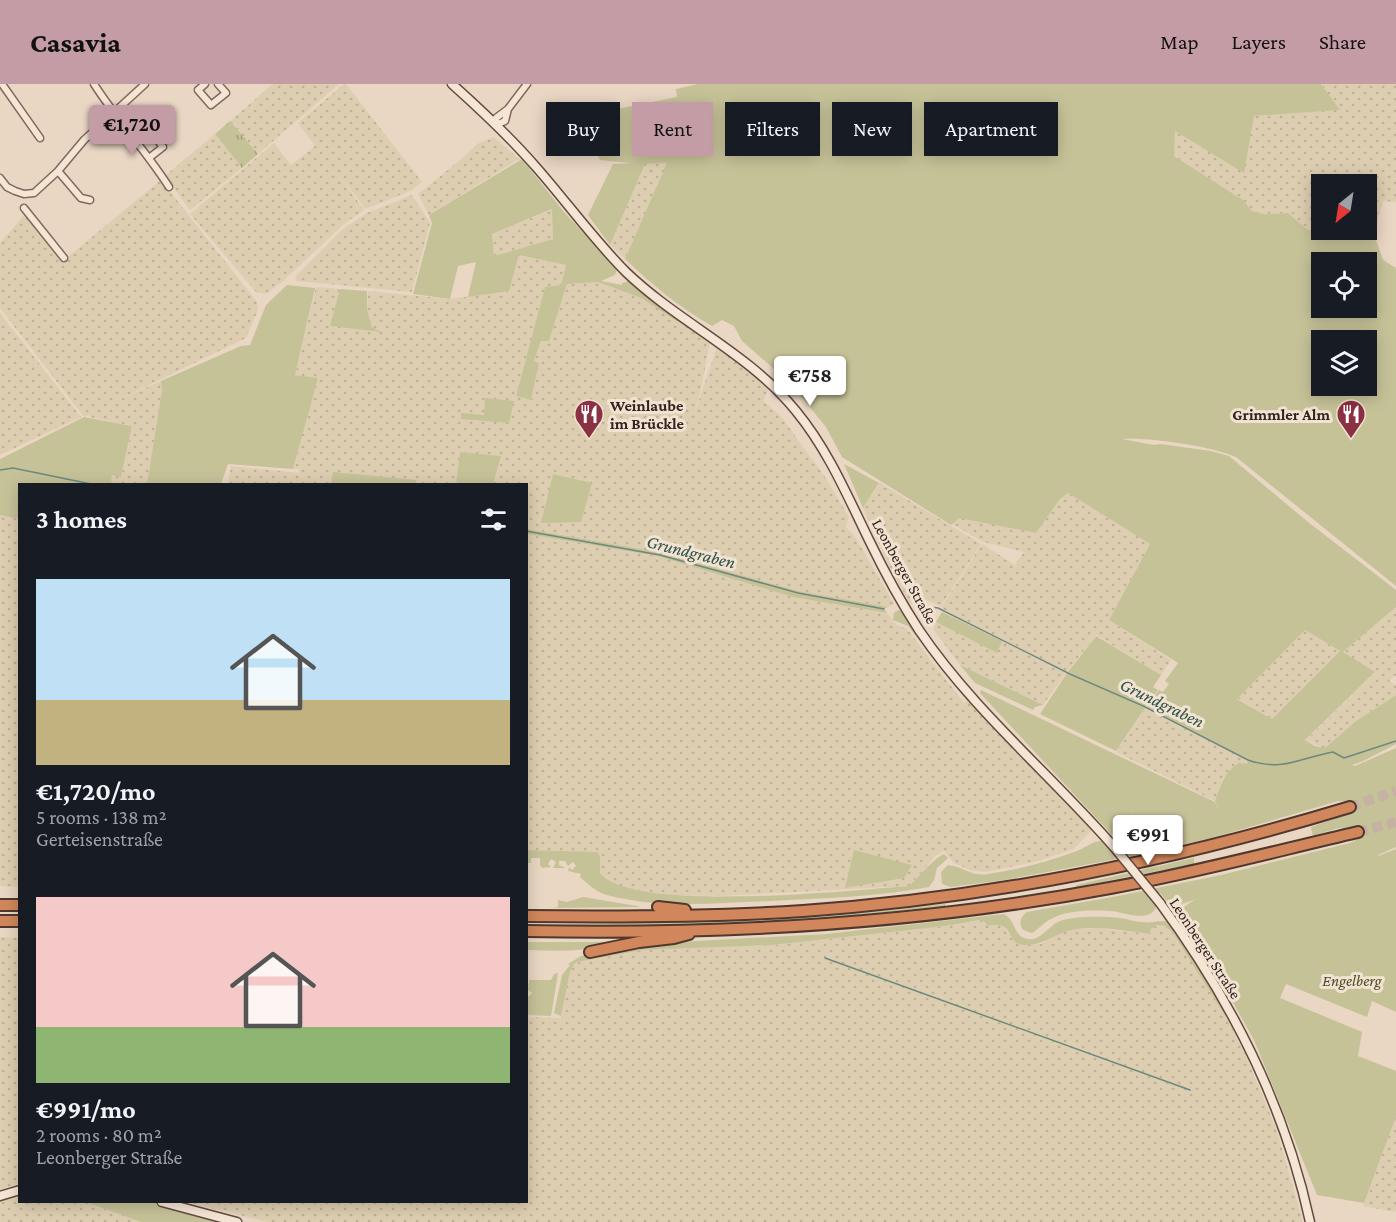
<!DOCTYPE html>
<html lang="en">
<head>
<meta charset="utf-8">
<style>
	body { margin:0; font-family:"Crimson Pro",serif; background:#20242c; color:#f1f3f6; height:100vh; display:flex; flex-direction:column; font-size:22px; white-space:nowrap }
	* { box-sizing:border-box; margin:0 }
	p { font-size:20px; color:#9ea1a6 }
	.icon { flex:none; width:33px; height:33px; fill:none; stroke:currentColor; stroke-width:2; stroke-linecap:round; stroke-linejoin:round }
	.map { position:relative; flex:1; overflow:hidden }
	.panel { position:absolute; left:18px; top:399px; width:510px; height:720px; display:flex; flex-direction:column; background:#171b24; border-radius:0px; box-shadow:0 3px 15px #0003 }
	.panel>* { flex:none }
	.guide { position:absolute; left:546px; top:18px; width:570px; height:54px; display:flex; gap:12px }
	.needle { width:39px; rotate:210deg }
	.buttons { position:absolute; left:1311px; top:90px; display:grid; gap:12px }
	.buttons a { display:grid; place-items:center; width:66px; height:66px; border-radius:0px; background:#171b24; box-shadow:0 3px 15px #0003; font-size:30px }
	.price { position:absolute; translate:-50% -51px; padding:0 14px; border-radius:6px; background:#fff; color:#222; font-size:20px; line-height:39px; filter:drop-shadow(0 2px 3px #0008) }
	.price::after { content:''; position:absolute; left:50%; top:36px; width:18px; height:14px; margin-left:-9px; background:inherit; clip-path:polygon(0 0,100% 0,50% 100%) }
	.price.current { background:#c39ca5; color:#111 }
	ul { padding:0; list-style:none }
	li { display:grid; align-content:center; gap:12px; height:318px; padding:0 18px }
	li span { display:grid; place-items:center; height:186px; border-radius:0px; color:#555 }
	li>.icon { margin-inline-start:auto }
	span .icon { width:108px; height:108px; fill:#fffc; stroke-width:1 }
	li b { font-size:26px }
	h2 { display:flex; justify-content:space-between; align-items:center; height:72px; padding:0 18px; font-size:26px }
	.pill { padding:0 21px; border-radius:0px; background:#171b24; box-shadow:0 3px 15px #0003; font-size:21px; line-height:54px }
	.pill.current { background:#c39ca5; color:#111 }
	header { display:flex; align-items:center; gap:36px; box-sizing:border-box; height:84px; padding:0 30px; background:#c39ca5; color:#111 }
	header strong { font-size:28px }
	nav { display:flex; gap:33px; margin-inline-start:auto; font-size:21px }
	.map>svg:first-child { display:block }
</style>
</head>
<body>
<header>
<strong>Casavia</strong>
<nav><a>Map</a><a>Layers</a><a>Share</a></nav>
</header>
<div class="map">
<svg width="1396" height="1138" viewBox="0 0 1396 1138">
	<defs>
		<pattern id="farmland-dots" width="8" height="8" patternUnits="userSpaceOnUse" patternTransform="scale(1.5)"><rect width="8" height="8" fill="#deceb1"/><path d="M2 2h.1M6 6h.1" fill="none" stroke="#bfb198" stroke-width="1.8" stroke-linecap="round"/></pattern>
		<pattern id="park-tufts" width="24" height="20" patternUnits="userSpaceOnUse" patternTransform="scale(1.5)"><rect width="24" height="20" fill="#c6c298"/><path d="M3 7l-1-3M5 7V3M7 7l1-3M15 17l-1-3M17 17v-4M19 17l1-3" fill="none" stroke="#a19d7b"/></pattern>
	</defs>
	<rect width="100%" height="100%" fill="#e9d6c3"/>
	<!-- farmland -->
	<path fill="url(#farmland-dots)" fill-rule="evenodd" d="M273 0H339L258 70 230 37Z
		M344 0H346L422 98 412 106 366 125 339 92 364 126 341 142 339 140 341 143 283 197 266 210 256 208 190 130 274 59 291 81 315 62 298 39Z
		M1321 0H1396V118L1383 117 1374 150 1308 147 1288 129 1262 130 1252 127 1243 116 1174 72V47L1254 32 1339 26ZM1322 100H1366V146H1322Z
		M215 50 242 84 190 126 165 92Z
		M494 53 519 75 429 131 418 110 464 73 477 60Z
		M668 79 625 175 610 161 645 80Z
		M161 96 257 218 258 226 246 254 118 316 161 297 162 306 147 400H111L112 391 121 393 132 342 90 333 89 331 84 333 0 224V159L26 129 64 176Z
		M412 111 430 139 412 208 296 197 295 193 343 145 367 129Z
		M553 125V155L494 172 492 150Z
		M519 171 566 181 561 201 545 203 516 312 531 316 539 279 534 277 541 257 549 256 567 200 598 198 641 214 696 247 710 258 702 300 694 330 717 263 752 288 768 306 763 317 780 331 825 393 849 433 846 443 854 451 894 520 888 523 798 507 658 468 527 445 526 400H493L500 372 460 368 456 400H464H416V397L334 389 331 400H228L231 382 299 389V385H293L317 294 295 291 316 203 340 205 331 242 380 247 372 243 367 226 368 207 450 215 509 207Z
		M0 229 81 333 0 371Z
		M880 399 981 460 941 522 926 516 911 521 889 482 863 424Z
		M1068 409 1150 460 1109 536 1171 576 1161 591 1096 551 1067 588 941 524 982 460 1015 481 1024 468 983 458 952 440 959 433 1036 449 1060 415Z
		M0 431 19 435V803L0 802Z
		M526 450 657 472 793 513 887 529 897 541 907 545 964 619 967 617 1024 677 1026 675 1091 741V747L1074 765 1038 777 996 786 984 788 970 786 954 779 944 767 935 772 925 785 909 802 720 812 673 811 633 806 616 800 603 792 600 788V772L597 769 527 766Z
		M1396 523V591L1389 597 1396 601V611L1356 637 1325 665 1306 656 1375 589 1342 569Z
		M936 538 996 568 1002 557 1066 589 1043 621 960 581 933 545Z
		M1305 546 1340 567 1272 635 1237 614Z
		M1145 625 1248 676V681L1223 694 1215 717 1116 668Z
		M979 836 985 838 987 842 998 840 1004 842 1009 850 1022 861 1041 860 1062 848 1075 845 1099 844 1150 850 1151 845 1157 841H1162L1170 845 1221 922 1245 970 1276 1044 1303 1138H268L186 1118H526L527 933 562 934 561 930 570 888 575 879 643 866 772 861 946 842Z
		M0 853 19 854V1100L0 1105Z
		M1396 1033V1126L1395 1128 1363 1122Z
		M19 1106 20 1118H87L141 1138H0V1112Z"/>
	<!-- green -->
	<path fill="#c6c298" fill-rule="evenodd" d="M698 0H1321L1340 26 1254 32 1244 89 1175 47 1174 72 1243 116 1252 127 1263 130 1288 129 1309 147 1374 150 1383 176 1396 184V502L1236 373C1212 362 1148 353 1122 355L1154 361 1160 360 1211 367 1229 372 1308 438 1396 506V523L1343 568 1375 588 1305 656 1315 662 1325 664 1356 637 1396 611V660L1363 677 1352 681 1355 682 1396 664V763L1378 771V772L1396 765V928L1372 917 1367 933 1286 900 1280 914 1362 948 1358 972 1396 987V1033L1364 1119 1317 1111 1254 956 1204 867 1179 831C1182 823 1190 818 1197 815L1172 823 1160 809 1148 811 1157 822C1149 840 1125 828 1110 827 1093 826 1066 826 1051 835 1044 838 1039 845 1032 849L1023 846C1018 839 1021 832 1027 828L1118 812 1221 791 1350 759 1356 756 1358 752 1356 745C1342 740 1326 748 1313 752L1311 743 1348 730 1349 721 1344 717H1338L1212 754 1133 772 1004 796 951 803 942 800 941 788 948 781C962 782 972 793 988 790 1017 786 1046 778 1074 768 1084 765 1093 756 1104 757L1115 771 1128 769 1123 762 1148 751 1124 749 1133 725 1123 748H1116L1112 751 980 609 981 606 1215 718 1220 728 1215 717C1221 701 1224 688 1239 679L1247 680 1248 675 1147 623 1159 606 1163 608 1169 600 1165 597 1178 579 1109 536 1150 460 1068 409 1060 415 1036 449 959 434 951 441 842 373 826 343 809 322 788 297 742 257 734 242 722 236 712 242C679 223 652 201 625 175L667 79 645 80 610 161 588 131 613 80 631 79 600 76 577 33 677 13 676 5ZM1322 178H1366V224H1322ZM1322 256H1366V302H1322ZM1305 546 1340 567 1272 635 1237 615Z
		M522 75 564 128 617 185 615 191 601 197 622 201V199L629 197 677 234 678 238 641 214 598 198 567 200 549 257H541L534 277 539 279 531 316 516 312 545 203 561 201 566 181 519 171 509 207 468 213 476 178 458 182 450 215 413 210 432 139 429 131ZM552 125 553 155 494 172 492 150Z
		M287 201 315 204 295 291 318 294 293 385 228 380 221 400H147L162 306 161 297 241 262 250 261 266 221Z
		M340 205 367 207V226L372 243 382 248 330 242Z
		M485 314 514 317 509 339 461 335V329L484 331Z
		M84 333 132 342 121 393 112 391 111 400H20L19 435 0 431V375Z
		M460 368 501 372 493 400H456Z
		M844 380 879 399 863 424Z
		M333 388 416 396V400H331Z
		M553 390 592 399 581 438 541 439Z
		M527 445 658 468 798 507 888 523 884 525 887 529 793 513 657 472 527 450Z
		M898 526 904 527 1028 673 1024 676 967 617 908 542 893 536 894 529Z
		M942 528 1002 557 997 569 936 538Z
		M1096 552 1161 591 1153 603 1158 606 1146 623 1068 588Z
		M960 581 1043 621 1035 623 1033 626 975 599Z
		M1067 589 1145 624 1116 667 1040 630Z
		M526 766 597 768 600 772V789C634 830 852 806 909 802 919 793 933 775 944 770L948 774 937 784 934 796 929 803C877 813 823 814 770 817 717 819 659 825 607 811 596 808 588 800 580 793L581 790 568 787 569 783 572 786 576 782 573 778 568 782 565 777H559V781L566 784H553L556 778 551 775 548 780 551 783 542 784 540 781V774H531V779H527Z
		M854 766 912 781 904 794 845 804Z
		M1194 774V780L1076 803V801Z
		M583 813 637 822 640 823 553 824 558 823V816L567 818Z
		M945 820V822C806 839 666 843 527 841L749 837 856 830Z
		M1004 830C1016 836 1013 854 1029 855 1041 857 1049 841 1060 837 1074 832 1104 832 1120 834 1128 835 1135 838 1143 838 1154 840 1158 835 1170 838L1227 930 1226 933 1173 849 1165 842 1157 841 1151 845 1150 850C1124 847 1097 841 1072 846 1053 850 1044 862 1024 861 1004 859 1017 836 987 842L985 838 979 836 946 842 772 861 643 866 583 877 575 879 570 888 561 932 554 929 562 891 570 881 568 880 581 872 660 859 826 850Z
		M526 858H612C583 869 556 867 527 866Z
		M558 889 551 932 527 931V914L532 909 528 906 529 896H551L554 890Z
		M86 1118H162L225 1138H141Z"/>
	<!-- park -->
	<path fill="url(#park-tufts)" d="M230 37 258 70 242 84 215 50Z"/>
	<g fill="none" stroke-linecap="round" stroke-linejoin="round">
		<!-- stream -->
		<path stroke="#6d897d" stroke-width="1.5" d="M0 386 13 384 91 400
			M526 447 660 471 798 509 884 525
			M923 522 938 524 1070 590 1143 622 1248 676C1282 688 1300 674 1333 668L1344 674 1396 657
			M825 874 1190 1006"/>
		<!-- highway-tunnel -->
		<path stroke="#c5b2a2" stroke-width="10" stroke-dasharray="10 5" stroke-linecap="butt" d="M1350 723 1396 707
			M1358 748 1396 738"/>
		<!-- street casing -->
		<g stroke="#81685b" stroke-width="9">
			<path id="street" d="M2 0 40 54
				M94 0C117 36 146 67 169 103
				M205 0 198 6 211 21 226 9 218 0
				M496 41V34L508 25 527 0
				M496 41 505 37 508 25
				M137 58 151 48 163 63 149 74
				M58 87 81 114 90 116
				M0 94 7 103 15 107 24 110 34 109 58 87 84 56 145 0
				M24 124 64 174"/>
		</g>
		<!-- secondary casing -->
		<g stroke="#634a3f" stroke-width="11">
			<path id="secondary" d="M452 0C481 26 510 53 536 83 566 117 593 155 626 188 679 239 749 269 796 327 828 366 847 411 869 456 884 487 900 517 919 546 973 626 1050 690 1114 763
				M1160 819C1230 914 1285 1022 1310 1138
				M0 1112 20 1106
				M162 1118 237 1138"/>
		</g>
		<!-- highway casing -->
		<g stroke="#4f382f" stroke-width="14">
			<path id="highway" d="M0 821H20
				M658 823 685 826
				M526 832C619 833 711 833 803 827 989 814 1172 777 1350 723
				M0 837H20
				M526 847C722 851 918 840 1110 804 1194 789 1276 767 1358 748
				M590 868 639 858 674 854 689 850"/>
		</g>
		<!-- street -->
		<use href="#street" stroke="#f5e5d5" stroke-width="6"/>
		<!-- secondary -->
		<use href="#secondary" stroke="#f5e5d5" stroke-width="8"/>
		<!-- highway -->
		<use href="#highway" stroke="#d1875b" stroke-width="10"/>
		<!-- secondary-bridge casing -->
		<g stroke="#634a3f" stroke-width="11" stroke-linecap="butt">
			<path id="secondary-bridge" d="M1114 763 1160 819"/>
		</g>
		<!-- secondary-bridge -->
		<use href="#secondary-bridge" stroke="#f5e5d5" stroke-width="8"/>
	</g>
	<!-- icons -->
	<defs>
		<g id="restaurant-pin" transform="scale(1.5)"><path d="M0 17L-7.5 6A9.5 9.5 0 1 1 7.5 6Z" fill="#8a3143" stroke="#f1e2d1"/><path d="M-5-6h1v4h1v-4h1v4h1v-4h1v5L-1.5 .5V6h-2V.5L-5-1ZM5-6V6H3V1.5H1.5Q1.5-4 5-6Z" fill="#fff"/></g>
	</defs>
	<g fill-rule="evenodd">
		<use href="#restaurant-pin" x="589" y="330"/>
		<use href="#restaurant-pin" x="1351" y="330"/>
	</g>
	<g text-anchor="middle" stroke-width="6" stroke-linejoin="round" paint-order="stroke">
		<!-- poi labels -->
		<g font-size="16" font-weight="bold" fill="#33241e" stroke="#f1e2d1" text-anchor="start">
			<text x="610" y="327">Weinlaube<tspan x="610" dy="18">im Brückle</tspan></text>
			<text x="1330" y="336" text-anchor="end">Grimmler Alm</text>
		</g>
		<!-- street labels -->
		<g font-size="16" fill="#33241e" stroke="#f1e2d1">
			<text transform="translate(905 487) rotate(61)" y="6">Leonberger Straße</text>
			<text transform="translate(1206 864) rotate(57)" y="6">Leonberger Straße</text>
		</g>
		<!-- park labels -->
		<g font-size="16" font-style="italic" fill="#4b4d27" stroke="#f1e2d1">
			<text x="1352" y="902">Engelberg</text>
		</g>
		<!-- water labels -->
		<g font-size="18" font-style="italic" fill="#2f5148" stroke="#f1e2d1">
			<text transform="translate(691 468) rotate(14)" y="6">Grundgraben</text>
			<text transform="translate(1162 619) rotate(26)" y="6">Grundgraben</text>
		</g>
	</g>
</svg>
<div class="buttons">
<a><svg class="needle" viewBox="-14 -14 28 28"><path d="M0-13l5 13h-10z" fill="#e53935"/><path d="M0 13l5-13h-10z" fill="#9ea1a6"/></svg></a>
<a><svg class="icon" aria-label="locate" viewBox="0 0 24 24"><circle cx="12" cy="12" r="6"/><path d="M12 2v4M12 18v4M2 12h4M18 12h4"/></svg></a>
<a><svg class="icon" aria-label="layers" viewBox="0 0 24 24"><path d="M12 4l9 5-9 5-9-5zM3 14l9 5 9-5"/></svg></a>
</div>
<b class="price current" style="left:132px;top:72px">€1,720</b>
<b class="price" style="left:810px;top:323px">€758</b>
<b class="price" style="left:1148px;top:782px">€991</b>
<div class="guide">
<a class="pill">Buy</a>
<a class="pill current">Rent</a>
<a class="pill">Filters</a>
<a class="pill">New</a>
<a class="pill">Apartment</a>
</div>
<section class="panel">
<h2>3 homes<svg class="icon" aria-label="filters" viewBox="0 0 24 24"><path d="M4 7h16M4 17h16"/><circle cx="9" cy="7" r="2"/><circle cx="15" cy="17" r="2"/></svg></h2>
<ul>
<li><span style="background:linear-gradient(#bfe0f5 65%,#c2b280 0)"><svg class="icon" aria-label="home" viewBox="0 0 24 24"><path d="M3 11l9-7 9 7M6 9v11h12V9"/></svg></span><div><b>€1,720/mo</b><p>5 rooms · 138 m²</p><p>Gerteisenstraße</p></div></li>
<li><span style="background:linear-gradient(#f6c9c9 70%,#8fb573 0)"><svg class="icon" aria-label="home" viewBox="0 0 24 24"><path d="M3 11l9-7 9 7M6 9v11h12V9"/></svg></span><div><b>€991/mo</b><p>2 rooms · 80 m²</p><p>Leonberger Straße</p></div></li>
</ul>
</section>
</div>
</body>
</html>
